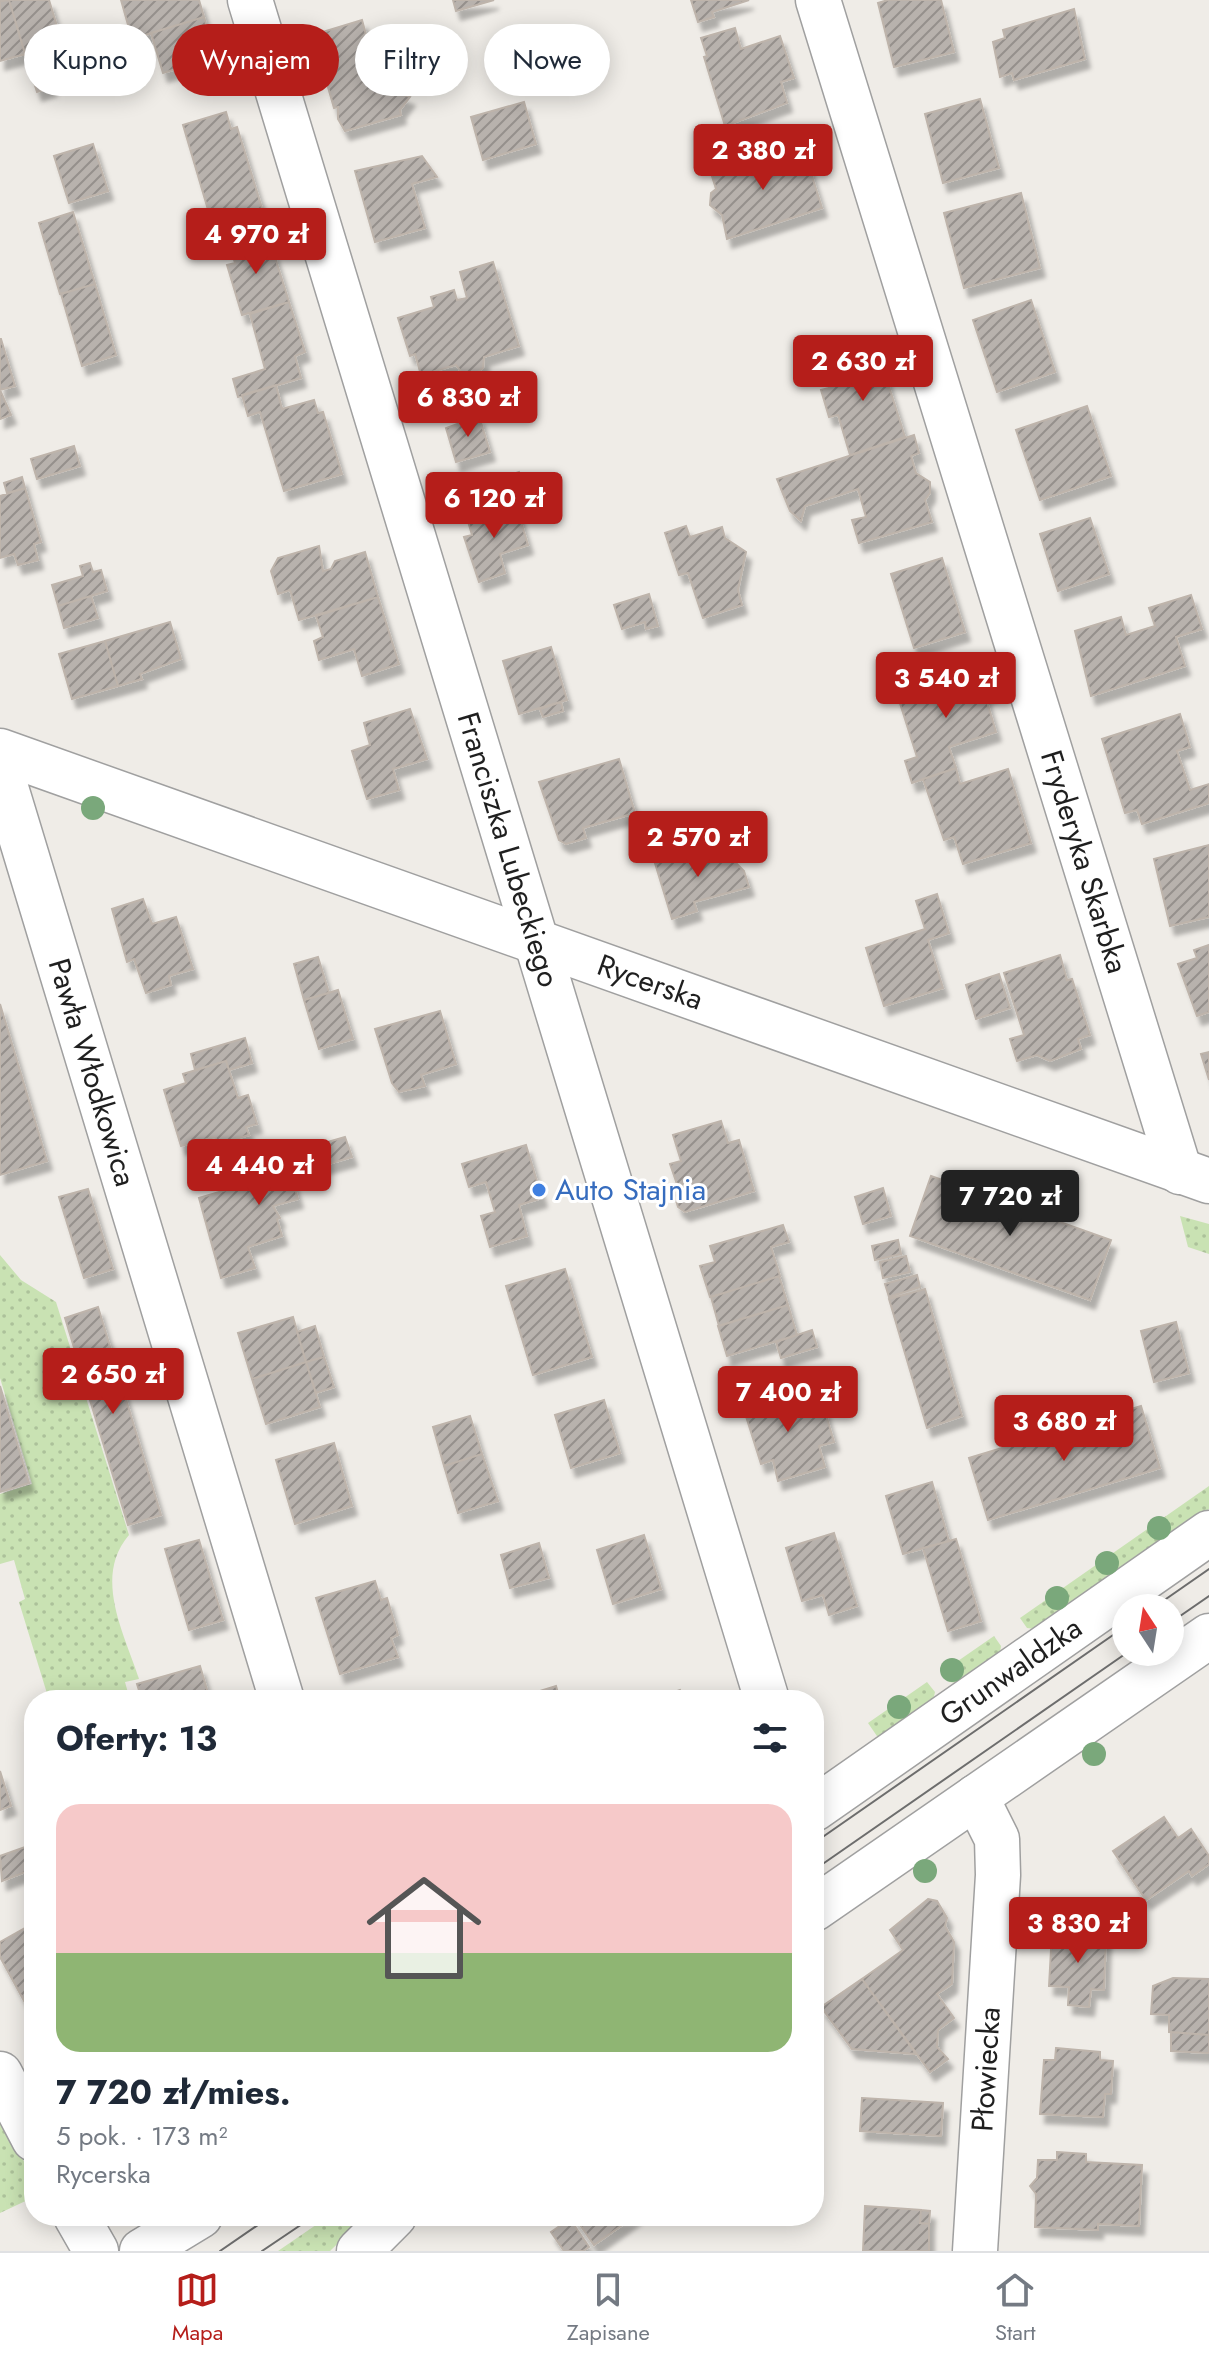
<!DOCTYPE html>
<html lang="pl">
<head>
<meta charset="utf-8">
<style>
	body { margin:0; font-family:Jost,sans-serif; background:#f6f6f7; color:#1f2937; height:100vh; display:flex; flex-direction:column; font-size:30px; white-space:nowrap }
	* { box-sizing:border-box; margin:0 }
	p { font-size:26px; color:#747a83 }
	.icon { flex:none; width:44px; height:44px; fill:none; stroke:currentColor; stroke-width:2; stroke-linecap:round; stroke-linejoin:round }
	.map { position:relative; flex:1; overflow:hidden }
	.side { position:absolute; left:24px; top:1690px; width:800px; height:536px; display:flex; flex-direction:column; background:#fff; border-radius:32px; box-shadow:0 4px 20px #0003 }
	.side>* { flex:none }
	.hud { position:absolute; left:24px; top:24px; width:800px; height:72px; display:flex; gap:16px }
	.needle { width:52px; rotate:348deg }
	.buttons { position:absolute; left:1112px; top:1594px; display:grid; gap:16px }
	.buttons a { display:grid; place-items:center; width:72px; height:72px; border-radius:50%; background:#fff; box-shadow:0 4px 20px #0003; font-size:40px }
	.price { position:absolute; translate:-50% -68px; padding:0 18px; border-radius:8px; background:#b51e1a; color:#fff; font-size:26px; line-height:52px; filter:drop-shadow(0 2px 4px #0008) }
	.price::after { content:''; position:absolute; left:50%; top:48px; width:24px; height:18px; margin-left:-12px; background:inherit; clip-path:polygon(0 0,100% 0,50% 100%) }
	.price.active { background:#222; color:#fff }
	ul { padding:0; list-style:none }
	li { display:grid; align-content:center; gap:16px; height:424px; padding:0 32px }
	li span { display:grid; place-items:center; height:248px; border-radius:24px; color:#555 }
	li>.icon { margin-inline-start:auto }
	span .icon { width:144px; height:144px; fill:#fffc; stroke-width:1 }
	li b { font-size:34px }
	h2 { display:flex; justify-content:space-between; align-items:center; height:96px; padding:0 32px; font-size:34px }
	.pill { padding:0 28px; border-radius:36px; background:#fff; box-shadow:0 4px 20px #0003; font-size:28px; line-height:72px }
	.pill.active { background:#b51e1a; color:#fff }
	.dock { display:flex; justify-content:space-around; align-items:center; height:112px; border-top:2px solid #e0e1e3; background:#fff; font-size:22px; color:#747a83 }
	.dock a { display:grid; justify-items:center; gap:4px }
	.dock .active { color:#b51e1a }
	.map>svg:first-child { display:block }
</style>
</head>
<body>
<div class="map">
<svg width="1209" height="2251" viewBox="0 0 1209 2251">
	<defs>
		<pattern id="grass-dots" width="8" height="8" patternUnits="userSpaceOnUse" patternTransform="scale(2)"><rect width="8" height="8" fill="#c9e2b3"/><path d="M2 2h.1M6 6h.1" fill="none" stroke="#acc19a" stroke-width="1.8" stroke-linecap="round"/></pattern>
		<pattern id="building-hatch" width="6" height="6" patternUnits="userSpaceOnUse" patternTransform="scale(2)"><rect width="6" height="6" fill="#b8b2ad"/><path d="M-1 1l2-2M0 6l6-6M5 7l2-2" fill="none" stroke="#95908c"/></pattern>
		<filter id="shadow"><feDropShadow dx="5" dy="9" stdDeviation="2" flood-color="#0004"/></filter>
	</defs>
	<rect width="100%" height="100%" fill="#efece7"/>
	<!-- grass -->
	<path fill="url(#grass-dots)" d="M1180 1216 1209 1224V1254L1188 1247Z
		M0 1255 21 1280 56 1302 129 1535C93 1577 124 1633 139 1679L125 1682 130 1700H49L19 1602 25 1599 14 1560 0 1564V1494L32 1484 0 1378Z
		M1209 1486V1509L1035 1629 1027 1628 1020 1618Z
		M994 1636 1001 1646 1000 1654 958 1683 949 1682 942 1672Z
		M927 1682 935 1692 933 1701 879 1739 868 1723Z
		M0 2117 34 2180V2197L0 2213Z
		M329 2216H366L330 2251H278Z"/>
	<!-- building -->
	<path fill="url(#building-hatch)" stroke="#beb4ab" stroke-width="2" filter="url(#shadow)" d="M9 0H49L67 59 30 70Z
		M9 0 25 54 0 61V1Z
		M121 0H199L204 17 132 39Z
		M453 0H494L456 11Z
		M691 0H749L712 12 714 17 698 22Z
		M888 0H941L954 52 894 67 878 3Z
		M1074 9 1085 59 1014 80 1012 73 1000 77 993 42 1005 38 1003 30Z
		M204 17 211 42 202 46 206 60 163 73 151 33Z
		M362 20 368 42 378 38 394 91 410 97 400 110 401 115 345 131 338 119V107L334 108 313 35Z
		M735 28 741 49 780 36 794 78 781 82 787 103 725 126 704 57 707 56 701 38Z
		M92 51 99 73 83 77 81 73 50 82 52 87 37 92 30 70Z
		M980 99 999 168 943 183 925 114Z
		M524 102 536 144 483 160 471 117Z
		M226 112 231 129 237 127 269 231 219 247 183 125Z
		M93 144 108 191 69 203 54 156Z
		M732 145 737 161 710 170 705 153Z
		M780 148 783 160 805 154 822 208 727 239 722 215 710 205 711 193 716 189 710 170Z
		M422 156 437 177 412 184 425 228 375 242 355 171Z
		M1021 193 1040 268 964 288 944 213Z
		M73 212 95 284 60 294 39 223Z
		M261 234 267 253 273 251 289 302 242 315 227 265 235 263 229 243Z
		M493 262 519 346 484 357 483 368 474 375 463 374 456 365 421 375 415 354 410 356 398 318 434 307 431 297 454 290 457 300 467 298 460 272Z
		M95 284 116 355 82 366 61 294Z
		M1031 300 1055 372 997 392 973 320Z
		M289 302 305 352 295 356 301 378 238 397 233 379 265 369 250 314Z
		M1 339 15 386 0 390V339Z
		M878 352 905 437 850 455 838 415 829 417 821 390 829 388 823 370Z
		M276 385 282 409 314 400 318 413 323 412 342 474 284 491 260 412 248 416 242 395Z
		M0 390 11 415 0 419Z
		M1087 406 1111 476 1040 500 1016 430Z
		M479 416 490 452 456 462 446 428Z
		M914 435 919 453 911 456 916 473 930 482V493L925 500 932 522 859 543 852 520 866 517 858 489 805 506 801 521 790 511 777 479Z
		M74 446 80 466 37 479 31 459Z
		M519 472 527 502 492 513 484 483Z
		M22 477 25 488 7 493 4 483Z
		M25 488 41 542 34 544 38 560 18 565 14 554 0 558V496Z
		M516 505 528 545 500 554 505 573 479 582 464 537 472 535 467 518Z
		M1090 518 1109 574 1058 591 1040 534Z
		M686 526 690 537 722 527 725 538 746 552 738 590 742 605 703 618 688 573 679 575 665 533Z
		M319 546 323 571 331 569 335 561 365 552 378 597 299 620 290 590 278 594 271 571 278 558Z
		M942 558 965 632 914 648 891 574Z
		M90 563 93 572 101 570 107 591 58 606 52 585 83 576 80 566Z
		M649 594 658 626 646 629 645 622 622 629 614 605Z
		M1191 595 1202 629 1176 637 1185 666 1091 696 1075 631 1121 617 1126 635 1155 626 1149 608Z
		M91 596 98 618 64 628 58 606Z
		M378 597 399 664 362 676 354 649 319 660 314 641 323 637 316 616Z
		M170 622 181 659 140 674 142 679 118 686 105 641Z
		M105 641 118 686 72 699 59 654Z
		M551 647 567 700 519 714 503 661Z
		M985 666 993 693 985 695 996 732 949 747 956 768 912 783 905 761 917 757 897 694Z
		M561 702 563 711 543 717 540 709Z
		M410 709 427 759 393 769 399 790 367 799 352 751 370 745 364 723Z
		M1180 714 1190 747 1177 751 1190 790 1209 784V803L1142 824 1137 810 1125 813 1102 739Z
		M619 759 635 813 583 828 586 838 566 844 559 840 539 782Z
		M956 768 960 784 1008 769 1031 843 963 864 954 837 944 840 923 779Z
		M1209 845V917L1170 926 1154 859Z
		M727 846 731 858 744 871 749 887 694 902 697 911 672 919 654 860 680 852 682 860Z
		M937 894 949 933 928 940 943 988 884 1006 866 948 925 929 916 901Z
		M143 899 152 924 176 917 193 969 169 976 171 985 146 993 134 959 127 962 112 909Z
		M1209 945V1012L1197 1016 1178 964 1197 958 1194 950Z
		M1060 955 1067 980 1072 979 1090 1035 1078 1039 1081 1049 1050 1061 1037 1055 1017 1061 1010 1039 1024 1035 1004 973Z
		M318 957 329 993 304 1000 294 964Z
		M999 974 1010 1008 976 1019 966 985Z
		M338 990 353 1039 319 1049 304 1000Z
		M0 1004 47 1161 0 1175Z
		M440 1011 456 1064 421 1075 425 1086 399 1092 392 1083 375 1029Z
		M245 1038 252 1063 229 1070 226 1061 195 1070 191 1054Z
		M1209 1052V1080L1201 1054Z
		M226 1061 238 1098 248 1095 257 1124 246 1127 249 1135 218 1144 215 1137 181 1146 164 1090 186 1083 183 1074Z
		M721 1121 728 1143 739 1140 754 1191 685 1212 678 1207 674 1194 679 1190 670 1164 681 1161 673 1135Z
		M345 1137 352 1157 291 1175 298 1199 273 1206 280 1218 277 1219 282 1236 248 1247 255 1268 221 1278 199 1198 284 1173 279 1156Z
		M526 1145 542 1198 519 1205 527 1236 490 1247 481 1216 495 1212 486 1182 469 1187 462 1164Z
		M931 1176 1111 1240 1090 1300 910 1236Z
		M883 1188 891 1216 863 1224 855 1197Z
		M88 1189 113 1269 84 1278 59 1197Z
		M783 1225 789 1242 771 1247 780 1276 710 1297 700 1266 715 1262 710 1246Z
		M898 1240 901 1254 875 1260 872 1246Z
		M906 1256 910 1272 883 1278 880 1262Z
		M565 1269 592 1357 533 1375 506 1286Z
		M917 1275 920 1287 889 1297 885 1284Z
		M779 1276 788 1305 719 1326 711 1297Z
		M925 1289 962 1416 927 1428 889 1299Z
		M788 1305 797 1335 727 1356 718 1326Z
		M98 1307 161 1515 128 1525 65 1318Z
		M293 1317 306 1362 252 1379 238 1333Z
		M1176 1322 1189 1373 1154 1382 1141 1331Z
		M315 1326 324 1357 306 1362 297 1332Z
		M812 1330 817 1347 781 1358 776 1342Z
		M324 1357 334 1387 316 1393 306 1362Z
		M306 1362 320 1407 266 1424 252 1379Z
		M0 1386 29 1483 0 1492Z
		M775 1392 777 1400 803 1392 809 1413 824 1408 834 1442 819 1446 825 1467 778 1481 773 1460 761 1464 744 1410 751 1408 749 1400Z
		M604 1400 620 1453 571 1468 555 1415Z
		M1141 1406 1160 1468 988 1520 969 1458Z
		M470 1416 482 1454 444 1466 433 1427Z
		M334 1443 352 1506 295 1524 276 1460Z
		M482 1454 498 1501 458 1513 444 1466Z
		M932 1482 949 1541 903 1554 886 1496Z
		M834 1533 857 1606 829 1615 823 1595 802 1601 786 1548Z
		M644 1535 661 1589 613 1604 597 1550Z
		M956 1539 981 1621 948 1631 923 1548Z
		M199 1540 223 1620 189 1630 165 1549Z
		M539 1543 549 1578 510 1588 501 1555Z
		M375 1581 381 1600 387 1598 398 1635 391 1638 398 1657 340 1674 316 1598Z
		M200 1666 210 1700H142L137 1684Z
		M556 1686 560 1700H514V1699Z
		M680 1690 684 1700H667L666 1695Z
		M0 1771 11 1806 0 1810Z
		M1164 1817 1178 1838 1191 1829 1209 1856V1864L1192 1876 1189 1871 1146 1900 1113 1851Z
		M25 1847 33 1869 2 1881 0 1856Z
		M928 1899 937 1901 947 1918 945 1926 954 1942 952 1984 937 1994 954 2018 938 2030 937 2047 948 2059 930 2072 862 1979 903 1950 890 1930Z
		M34 1923V2019L0 1957V1942Z
		M1052 1932 1106 1936 1104 1990 1091 1989 1089 2007 1068 2005 1069 1987 1049 1986Z
		M1173 1978 1209 1979V2035L1169 2032V2015L1151 2014 1153 1986Z
		M862 1979 916 2054 852 2049 821 2007Z
		M1171 2032 1209 2035V2053L1171 2051Z
		M1056 2048 1100 2052V2060L1113 2061 1111 2094H1105L1103 2117 1040 2114 1044 2060H1055Z
		M862 2098 943 2103 941 2136 860 2131Z
		M1057 2152 1086 2154V2162L1142 2165 1139 2226 1098 2224V2230L1035 2227 1036 2194 1030 2186 1037 2178 1038 2160H1057Z
		M865 2206 921 2210 920 2223 929 2224V2251H863Z
		M921 2210 930 2211 929 2224 920 2223Z
		M574 2216H635L594 2245Z
		M570 2219 589 2247 583 2251H564L551 2232Z"/>
	<g fill="none" stroke-linecap="round" stroke-linejoin="round">
		<!-- minor casing -->
		<g stroke="#a0a0a0" stroke-width="47">
			<g id="minor">
				<path id="s1" d="M250 0 767 1700"/>
				<path id="s2" d="M818 0 1180 1172"/>
				<path id="s3" d="M0 751 1209 1181"/>
				<path id="s4" d="M0 768 282 1700"/>
				<path id="s5" d="M814 1809 1209 1533"/>
				<path d="M814 1909 1209 1636"/>
				<path d="M0 2074 34 2139"/>
				<path d="M76 2216 96 2251"/>
				<path d="M142 2251 200 2216"/>
				<path d="M359 2251 394 2216"/>
				<path id="s6" d="M975 2251 998 1875 997 1839 976 1797"/>
			</g>
		</g>
		<!-- minor -->
		<use href="#minor" stroke="#fff" stroke-width="44"/>
		<!-- tram -->
		<path stroke="#6d6d6d" stroke-width="2" d="M1153 1608 1209 1569
			M1170 1623 1209 1596
			M814 1843 1126 1626
			M814 1870 1128 1652
			M220 2251 271 2216
			M262 2251 314 2216"/>
	</g>
	<!-- trees -->
	<g fill="#7aa87b">
		<circle cx="93" cy="808" r="12"/>
		<circle cx="1159" cy="1528" r="12"/>
		<circle cx="1107" cy="1563" r="12"/>
		<circle cx="1057" cy="1598" r="12"/>
		<circle cx="952" cy="1670" r="12"/>
		<circle cx="899" cy="1707" r="12"/>
		<circle cx="1094" cy="1754" r="12"/>
		<circle cx="925" cy="1871" r="12"/>
	</g>
	<!-- markers -->
	<circle fill="#3f7fe0" stroke="#fff" stroke-width="3" cx="539" cy="1190" r="8"/>
	<g text-anchor="middle" stroke-width="6" stroke-linejoin="round" paint-order="stroke">
		<!-- street labels -->
		<g font-size="30" fill="#1f1f1f" stroke="#fff">
			<text dy="10" stroke="none"><textPath href="#s1" startOffset="888">Franciszka Lubeckiego</textPath></text>
			<text dy="10" stroke="none"><textPath href="#s2" startOffset="902">Fryderyka Skarbka</textPath></text>
			<text dy="10" stroke="none"><textPath href="#s3" startOffset="690">Rycerska</textPath></text>
			<text dy="10" stroke="none"><textPath href="#s4" startOffset="318">Pawła Włodkowica</textPath></text>
			<text dy="10" stroke="none"><textPath href="#s5" startOffset="240">Grunwaldzka</textPath></text>
			<text dy="10" stroke="none"><textPath href="#s6" startOffset="182">Płowiecka</textPath></text>
		</g>
		<!-- shop labels -->
		<g font-size="30" fill="#366cbe" stroke="#fff" text-anchor="start">
			<text x="555" y="1200">Auto Stajnia</text>
		</g>
	</g>
</svg>
<div class="buttons">
<a><svg class="needle" viewBox="-14 -14 28 28"><path d="M0-13l5 13h-10z" fill="#e53935"/><path d="M0 13l5-13h-10z" fill="#747a83"/></svg></a>
</div>
<b class="price" style="left:763px;top:192px">2 380 zł</b>
<b class="price" style="left:256px;top:276px">4 970 zł</b>
<b class="price" style="left:863px;top:403px">2 630 zł</b>
<b class="price" style="left:468px;top:439px">6 830 zł</b>
<b class="price" style="left:494px;top:540px">6 120 zł</b>
<b class="price" style="left:946px;top:720px">3 540 zł</b>
<b class="price" style="left:698px;top:879px">2 570 zł</b>
<b class="price" style="left:259px;top:1207px">4 440 zł</b>
<b class="price active" style="left:1010px;top:1238px">7 720 zł</b>
<b class="price" style="left:113px;top:1416px">2 650 zł</b>
<b class="price" style="left:788px;top:1434px">7 400 zł</b>
<b class="price" style="left:1064px;top:1463px">3 680 zł</b>
<b class="price" style="left:1078px;top:1965px">3 830 zł</b>
<div class="hud">
<a class="pill">Kupno</a>
<a class="pill active">Wynajem</a>
<a class="pill">Filtry</a>
<a class="pill">Nowe</a>
</div>
<section class="side">
<h2>Oferty: 13<svg class="icon" aria-label="filters" viewBox="0 0 24 24"><path d="M4 7h16M4 17h16"/><circle cx="9" cy="7" r="2"/><circle cx="15" cy="17" r="2"/></svg></h2>
<ul>
<li><span style="background:linear-gradient(#f6c9c9 60%,#8fb573 0)"><svg class="icon" aria-label="home" viewBox="0 0 24 24"><path d="M3 11l9-7 9 7M6 9v11h12V9"/></svg></span><div><b>7 720 zł/mies.</b><p>5 pok. · 173 m²</p><p>Rycerska</p></div></li>
</ul>
</section>
</div>
<nav class="dock">
<a class="active"><svg class="icon" aria-label="map" viewBox="0 0 24 24"><path d="M3 6l6-2 6 2 6-2v14l-6 2-6-2-6 2zM9 4v14M15 6v14"/></svg>Mapa</a>
<a><svg class="icon" aria-label="saved" viewBox="0 0 24 24"><path d="M7 4h10v16l-5-4-5 4z"/></svg>Zapisane</a>
<a><svg class="icon" aria-label="home" viewBox="0 0 24 24"><path d="M3 11l9-7 9 7M6 9v11h12V9"/></svg>Start</a>
</nav>
</body>
</html>
